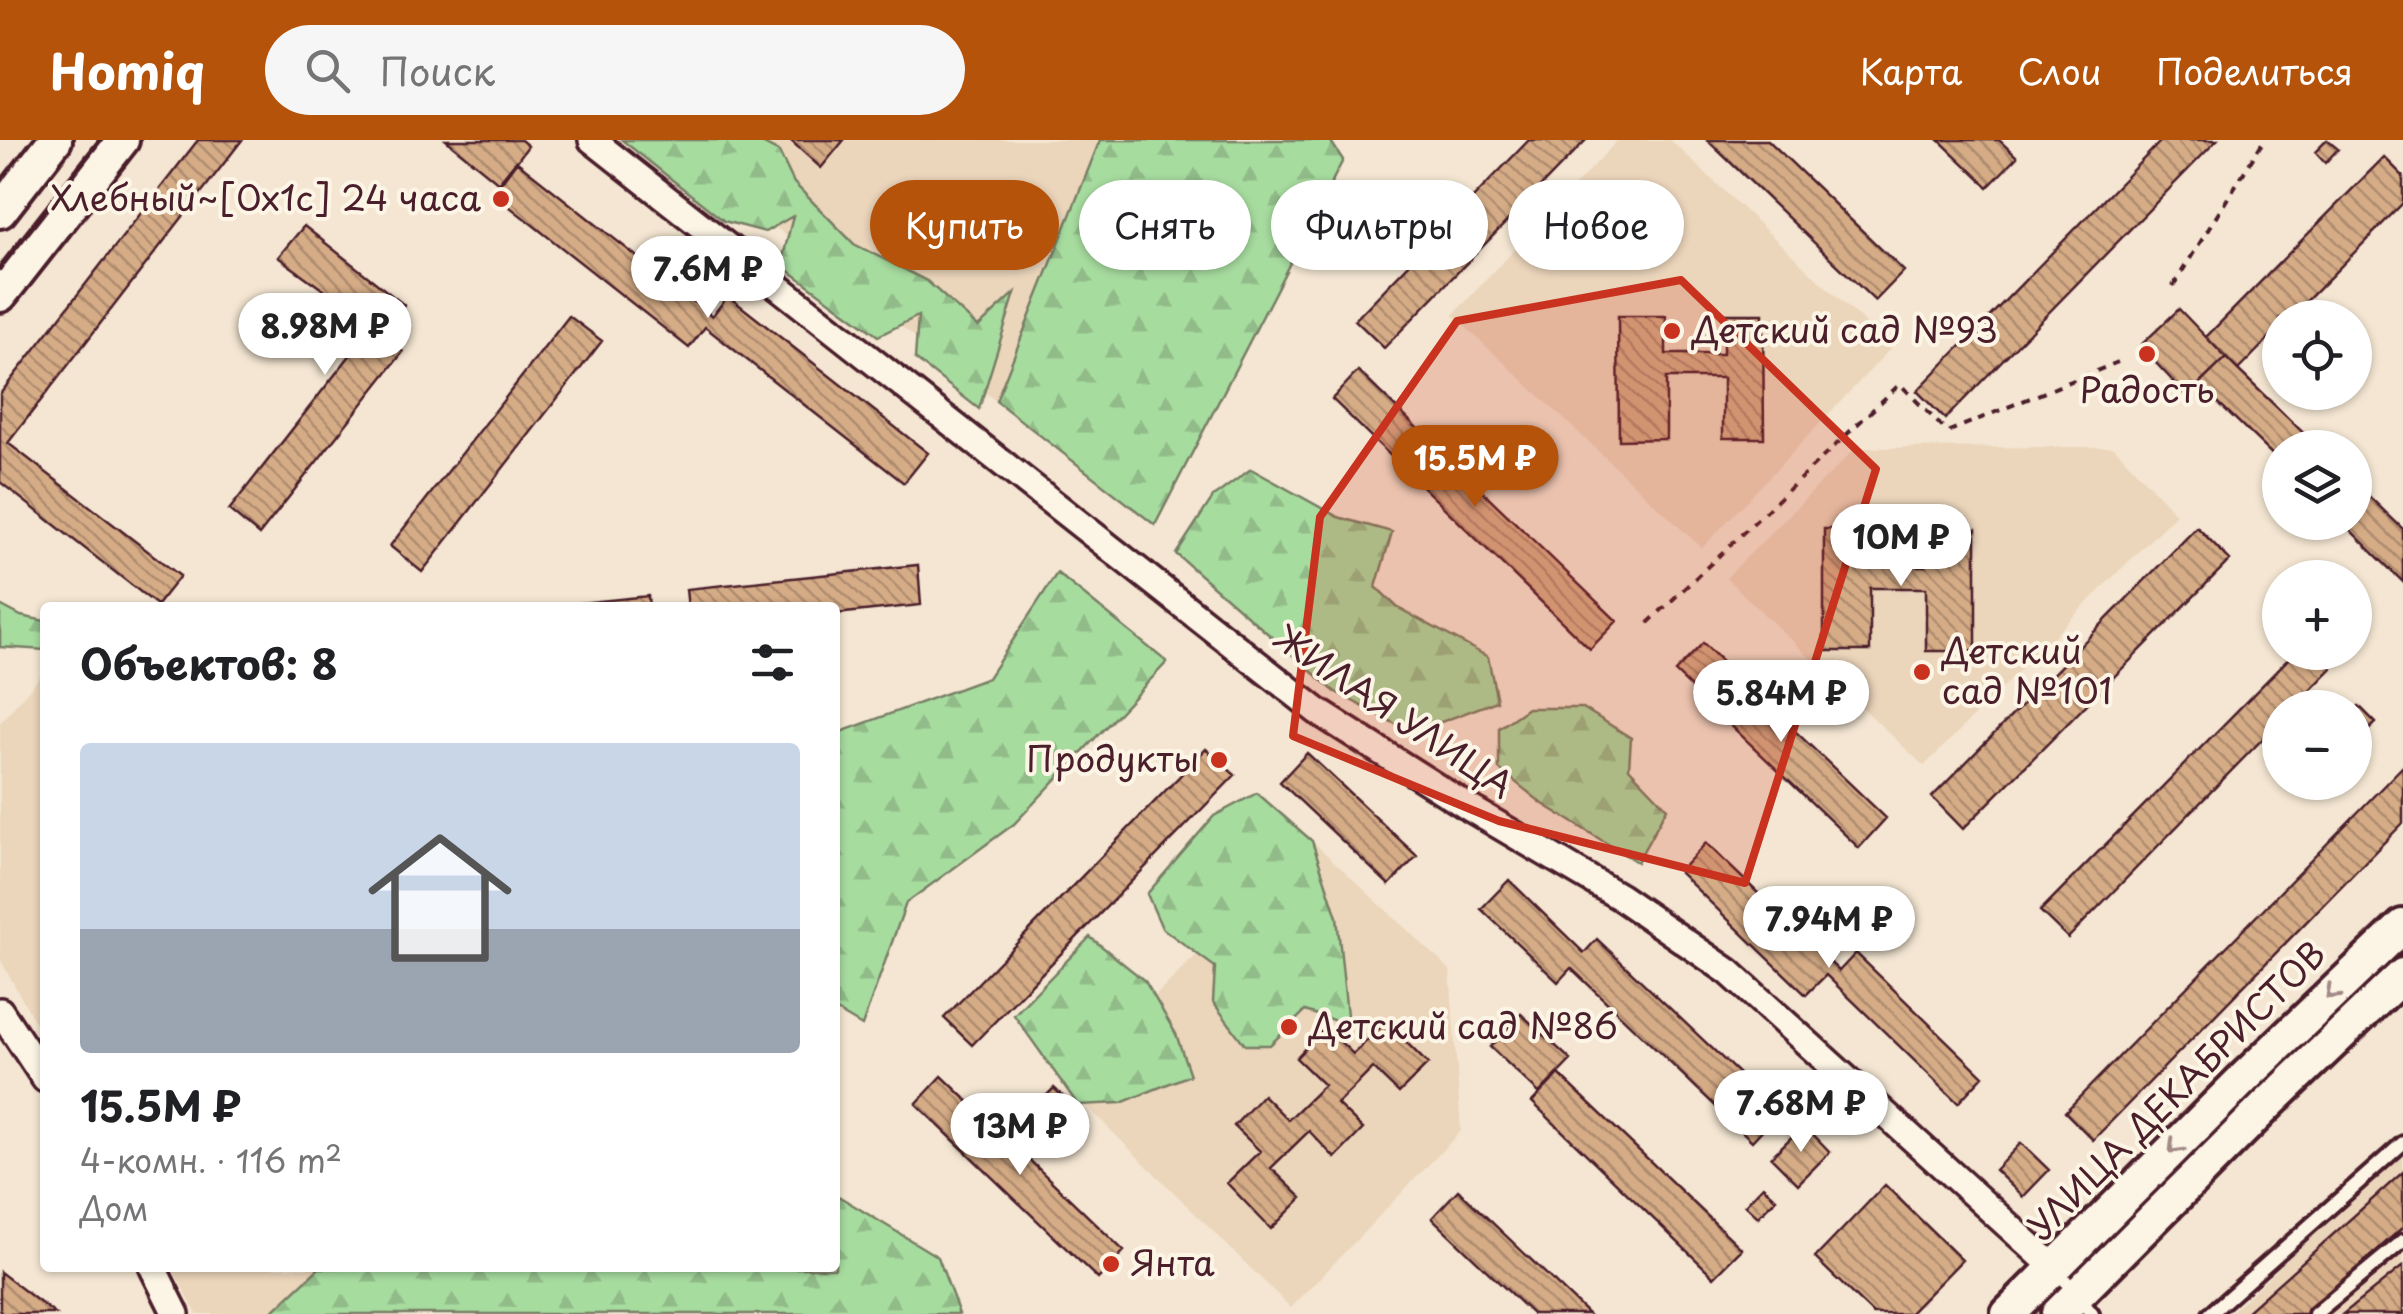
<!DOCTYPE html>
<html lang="ru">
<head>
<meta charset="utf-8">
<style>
	body { margin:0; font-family:"Playpen Sans",sans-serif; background:#f6f6f6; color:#202124; height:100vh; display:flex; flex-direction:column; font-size:38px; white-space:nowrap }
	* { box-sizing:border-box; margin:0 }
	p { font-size:32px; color:#757577 }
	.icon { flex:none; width:55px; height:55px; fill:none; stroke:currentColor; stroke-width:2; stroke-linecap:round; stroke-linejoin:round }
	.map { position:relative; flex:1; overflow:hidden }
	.details { position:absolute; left:40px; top:462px; width:800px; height:670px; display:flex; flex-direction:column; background:#fff; border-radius:10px; box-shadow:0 2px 8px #0004 }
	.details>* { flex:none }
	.hud { position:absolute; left:870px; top:40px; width:950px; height:90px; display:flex; gap:20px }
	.fabs { position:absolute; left:2262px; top:160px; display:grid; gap:20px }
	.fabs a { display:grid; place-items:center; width:110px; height:110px; border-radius:50%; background:#fff; box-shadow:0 2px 8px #0004; font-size:50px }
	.price { position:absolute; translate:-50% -85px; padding:0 22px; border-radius:35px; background:#fff; color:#222; font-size:32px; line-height:65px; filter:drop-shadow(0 2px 5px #0008) }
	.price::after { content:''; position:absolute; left:50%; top:60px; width:30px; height:22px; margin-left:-15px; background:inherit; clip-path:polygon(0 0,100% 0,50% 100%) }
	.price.selected { background:#b45309; color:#fff }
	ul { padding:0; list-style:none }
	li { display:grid; align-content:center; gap:20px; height:530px; padding:0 40px }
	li+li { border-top:2px solid #e0e0e0 }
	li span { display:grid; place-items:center; height:310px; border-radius:10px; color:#555 }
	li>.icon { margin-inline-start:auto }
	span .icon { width:180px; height:180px; fill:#fffc; stroke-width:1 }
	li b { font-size:42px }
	h2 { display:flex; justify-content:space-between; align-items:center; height:120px; padding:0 40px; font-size:42px }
	.tag { padding:0 35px; border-radius:45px; background:#fff; box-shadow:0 2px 8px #0004; font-size:35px; line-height:90px }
	.tag.selected { background:#b45309; color:#fff }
	header { display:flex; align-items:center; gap:60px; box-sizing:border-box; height:140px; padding:0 50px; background:#b45309; color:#fff }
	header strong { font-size:48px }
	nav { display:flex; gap:55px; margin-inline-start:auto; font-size:35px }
	.search { width:700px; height:90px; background:#f6f6f6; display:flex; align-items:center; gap:25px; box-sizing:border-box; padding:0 35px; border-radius:55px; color:#757577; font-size:38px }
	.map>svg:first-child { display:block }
</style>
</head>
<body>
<header>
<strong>Homiq</strong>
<div class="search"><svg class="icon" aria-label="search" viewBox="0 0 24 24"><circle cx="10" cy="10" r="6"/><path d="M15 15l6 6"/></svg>Поиск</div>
<nav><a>Карта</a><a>Слои</a><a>Поделиться</a></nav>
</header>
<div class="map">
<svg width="2403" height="1174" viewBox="0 0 2403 1174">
	<defs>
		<pattern id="grass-tufts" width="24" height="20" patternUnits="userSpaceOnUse" patternTransform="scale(2.5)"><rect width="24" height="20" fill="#a7dc9f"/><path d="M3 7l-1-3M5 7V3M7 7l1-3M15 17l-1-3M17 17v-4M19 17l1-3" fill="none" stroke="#91bc89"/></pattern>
		<pattern id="forest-firs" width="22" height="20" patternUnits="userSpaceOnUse" patternTransform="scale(2.5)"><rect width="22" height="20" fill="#a7dc9f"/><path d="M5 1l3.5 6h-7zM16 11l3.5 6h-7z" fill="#91bc89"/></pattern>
		<pattern id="building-back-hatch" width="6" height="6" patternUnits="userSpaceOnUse" patternTransform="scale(2.5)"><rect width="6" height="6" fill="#d5ac86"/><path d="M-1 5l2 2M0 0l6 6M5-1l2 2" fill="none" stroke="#af8b6e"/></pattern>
	</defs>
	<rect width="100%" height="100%" fill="#f4e6d2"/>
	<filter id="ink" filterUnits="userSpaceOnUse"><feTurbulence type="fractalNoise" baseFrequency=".01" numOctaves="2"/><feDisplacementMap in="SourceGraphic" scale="20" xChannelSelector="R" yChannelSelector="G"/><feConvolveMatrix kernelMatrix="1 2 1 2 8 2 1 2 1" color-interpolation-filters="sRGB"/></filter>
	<g filter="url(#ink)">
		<!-- built -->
		<path fill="#ebd5bb" d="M665 0H1100L996 261Z
			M1618 0H1670L1891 208 1702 408 1453 175Z
			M2114 307 2176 374 1924 626 1726 438 1856 308Z
			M45 531V900L0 819V583Z
			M1312 701 1450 830 1461 991 1291 1168 1065 945Z
			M2403 1016V1174H2229L2311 1098Z
			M172 1128H484L434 1174H197Z"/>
		<!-- grass -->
		<path fill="url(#grass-tufts)" stroke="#787e65" stroke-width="2.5" d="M2403 803V818L2090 1123 2086 1115Z"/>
		<!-- forest -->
		<path fill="url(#forest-firs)" stroke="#787e65" stroke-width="2.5" d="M622 0H756L779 12 794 43 854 104 927 141 978 187 1015 153 979 269 915 219 918 176 878 196 781 125 793 76 765 92 724 81Z
			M1100 0H1330L1343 20 1155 385 996 261Z
			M1251 329 1338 377 1392 392 1376 447 1397 467 1488 517 1497 561 1412 593 1334 551 1176 414 1213 357Z
			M1057 433 1167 522 1014 684 906 763 862 886 835 870V594L988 538Z
			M0 465 21 476 45 481V510L0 507Z
			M1528 568H1583L1631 598 1629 628 1667 668 1637 722 1543 664 1499 629V588Z
			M1257 653 1312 701 1337 777 1348 885 1305 871 1270 905H1245L1213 862 1215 827 1162 788 1147 754 1214 676Z
			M1090 797 1145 841 1176 894 1190 935 1121 963 1078 965 1014 875Z
			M835 1054 938 1117 959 1174H270L319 1128H835Z"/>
		<!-- building -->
		<path fill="url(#building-back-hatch)" stroke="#4a1f2b" stroke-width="2.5" d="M198 0H242L8 303 180 436 157 465 0 342V254Z
			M446 0H521L528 6 500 44Z
			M790 0H844L821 28Z
			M1529 0H1586L1384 208 1355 180Z
			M1707 0H1768L1904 131 1875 161Z
			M1939 0H1999L2017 17 1988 47Z
			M2162 0H2217L1945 279 1917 251Z
			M2327 0 2338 9 2325 23 2315 12Z
			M2384 17 2403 36V63L2290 178H2280V187L2238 230 2206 197Z
			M516 21 712 176 728 156 928 313 904 343 705 187 689 208 491 52Z
			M304 86 404 165 381 194 403 212 259 395 229 370 373 186 278 117Z
			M2179 169 2226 218 2187 256 2140 206Z
			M1723 174H1763L1764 298H1723V238H1666V299L1619 300 1618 176H1666V214H1723Z
			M569 176 602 201 422 432 390 406Z
			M2226 218 2238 230 2319 308H2280V322L2199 244Z
			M1358 231 1617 481 1590 509 1332 259Z
			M2355 343 2403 389V442L2342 382H2355Z
			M2197 387 2230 420 1963 689 1932 657Z
			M1824 389H1870V426H1926V389H1976V511H1926V448H1870V511H1824Z
			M918 425 921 465 835 474V468H688L686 449Z
			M648 456 649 468H530Z
			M1703 503 1886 678 1859 708 1675 532Z
			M2295 512H2316L2332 528 2293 568H2280V581L2068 798 2040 771Z
			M2359 566 2376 583 2359 599 2355 595V570Z
			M1206 609 1235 635 972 905 944 878Z
			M1307 613 1417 716 1389 745 1280 642Z
			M2403 626V683L2093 1000 2065 972Z
			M1706 703 1839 831 1856 813 1983 936 1958 963 1826 835 1806 855 1679 732Z
			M1509 740 1584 813 1597 799 1779 972 1752 1001 1571 828 1558 842 1481 769Z
			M1521 874 1571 920 1539 953 1490 907Z
			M1386 882 1428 924 1399 953 1373 928 1337 964 1363 989 1335 1018 1309 991 1271 1028 1302 1058 1271 1089 1227 1043 1260 1011 1234 986 1263 955 1288 980 1324 945 1296 918 1325 887 1353 914Z
			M1559 934 1742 1109 1714 1137 1532 962Z
			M942 936 1124 1111 1098 1139 916 964Z
			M1054 948 1068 961 1055 975 1041 961Z
			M1804 985 1830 1012 1798 1044 1771 1017Z
			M2021 1003 2049 1030 2023 1057 1995 1030Z
			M2403 1032V1087L2306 1174H2244Z
			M1885 1045 1962 1120 1909 1174H1873L1815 1118Z
			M1763 1046 1776 1059 1758 1077 1745 1065Z
			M1458 1050 1588 1174H1532L1432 1078Z
			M2403 1126V1174H2343Z
			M0 1132 55 1174H0Z"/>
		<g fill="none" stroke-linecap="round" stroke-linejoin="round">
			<!-- service casing -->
			<g stroke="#4a1f2b" stroke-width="20">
				<path id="service" d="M2056 1129 2092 1174
					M2210 1174 2403 1003
					M2315 1174 2403 1101"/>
			</g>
			<!-- minor casing -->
			<g stroke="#4a1f2b" stroke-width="32">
				<path id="minor" d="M592 0 1317 571 1468 667 1620 757 1729 832 2056 1129
					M0 871 45 939
					M153 1128 176 1174"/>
			</g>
			<!-- tertiary casing -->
			<g stroke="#4a1f2b" stroke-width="40">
				<path id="tertiary" d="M0 71 55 0
					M0 155 122 0
					M2008 1174 2244 938 2403 786
					M2058 1174 2268 964 2403 835"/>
			</g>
			<!-- path -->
			<path stroke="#4a1f2b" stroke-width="4" stroke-dasharray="8 8" stroke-linecap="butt" d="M2173 146 2264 0
				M1648 483 1900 244 1947 292 2118 222"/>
			<!-- service -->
			<use href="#service" stroke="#fcf5e5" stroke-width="12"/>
			<!-- minor -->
			<use href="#minor" stroke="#fcf5e5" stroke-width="25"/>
			<!-- tertiary -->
			<use href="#tertiary" stroke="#fcf5e5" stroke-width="32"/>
			<!-- tram -->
			<path stroke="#4a1f2b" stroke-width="2.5" d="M0 130 102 0"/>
		</g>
		<!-- one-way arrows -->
		<defs><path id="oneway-chevron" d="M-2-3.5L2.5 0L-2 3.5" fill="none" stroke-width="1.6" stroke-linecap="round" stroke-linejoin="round" transform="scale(2.5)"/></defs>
		<g stroke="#a38a88">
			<use href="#oneway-chevron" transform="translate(2332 853) rotate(136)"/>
			<use href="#oneway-chevron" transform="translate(2175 1007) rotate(135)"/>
		</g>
	</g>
	<!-- marked area -->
	<path fill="#c8321e" fill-opacity="0.2" stroke="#c8321e" stroke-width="8" stroke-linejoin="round" d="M1681 140 1876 329 1745 743 1499 681 1293 596 1320 377 1457 181Z"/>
	<!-- markers -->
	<g fill="#c8321e" stroke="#fcf5e5" stroke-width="4">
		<circle cx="501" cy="59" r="10"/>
		<circle cx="1672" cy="191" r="10"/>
		<circle cx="2147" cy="214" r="10"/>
		<circle cx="1922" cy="532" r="10"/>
		<circle cx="1219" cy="620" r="10"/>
		<circle cx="1289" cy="887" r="10"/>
		<circle cx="1111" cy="1124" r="10"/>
	</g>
	<g text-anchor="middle" stroke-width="8" stroke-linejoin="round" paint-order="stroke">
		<!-- poi labels -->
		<g font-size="35" fill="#4a1f2b" stroke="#fcf5e5" text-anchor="start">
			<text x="481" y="71" text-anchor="end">Хлебный~[0x1c] 24 часа</text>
			<text x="1692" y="203">Детский сад №93</text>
			<text x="2147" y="263" text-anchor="middle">Радость</text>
			<text x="1942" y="524">Детский<tspan x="1942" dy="40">сад №101</tspan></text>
			<text x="1199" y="632" text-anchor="end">Продукты</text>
			<text x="1309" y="899">Детский сад №86</text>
			<text x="1131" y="1136">Янта</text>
		</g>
		<!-- street labels -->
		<g font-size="35" fill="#4a1f2b" stroke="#fcf5e5">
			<text transform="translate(1393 572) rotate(34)" y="12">ЖИЛАЯ УЛИЦА</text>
			<text transform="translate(2177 951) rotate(-45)" y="12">УЛИЦА ДЕКАБРИСТОВ</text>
		</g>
	</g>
</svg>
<div class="fabs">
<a><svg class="icon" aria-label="locate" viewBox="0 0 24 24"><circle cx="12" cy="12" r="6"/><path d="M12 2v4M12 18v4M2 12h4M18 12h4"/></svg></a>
<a><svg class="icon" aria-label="layers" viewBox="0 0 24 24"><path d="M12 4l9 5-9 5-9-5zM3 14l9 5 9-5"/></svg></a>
<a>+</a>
<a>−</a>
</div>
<b class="price" style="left:708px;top:181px">7.6M ₽</b>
<b class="price" style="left:325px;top:238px">8.98M ₽</b>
<b class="price selected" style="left:1475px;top:370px">15.5M ₽</b>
<b class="price" style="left:1901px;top:449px">10M ₽</b>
<b class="price" style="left:1781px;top:605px">5.84M ₽</b>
<b class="price" style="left:1829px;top:831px">7.94M ₽</b>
<b class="price" style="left:1801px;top:1015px">7.68M ₽</b>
<b class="price" style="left:1020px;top:1038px">13M ₽</b>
<div class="hud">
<a class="tag selected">Купить</a>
<a class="tag">Снять</a>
<a class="tag">Фильтры</a>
<a class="tag">Новое</a>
</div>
<section class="details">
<h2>Объектов: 8<svg class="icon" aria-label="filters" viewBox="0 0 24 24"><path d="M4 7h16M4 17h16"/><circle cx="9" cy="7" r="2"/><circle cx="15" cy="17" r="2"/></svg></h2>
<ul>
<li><span style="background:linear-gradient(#c9d6e8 60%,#9aa5b1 0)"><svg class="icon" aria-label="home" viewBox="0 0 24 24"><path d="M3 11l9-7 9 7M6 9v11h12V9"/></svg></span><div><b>15.5M ₽</b><p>4-комн. · 116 m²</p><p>Дом</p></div></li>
</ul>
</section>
</div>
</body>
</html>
